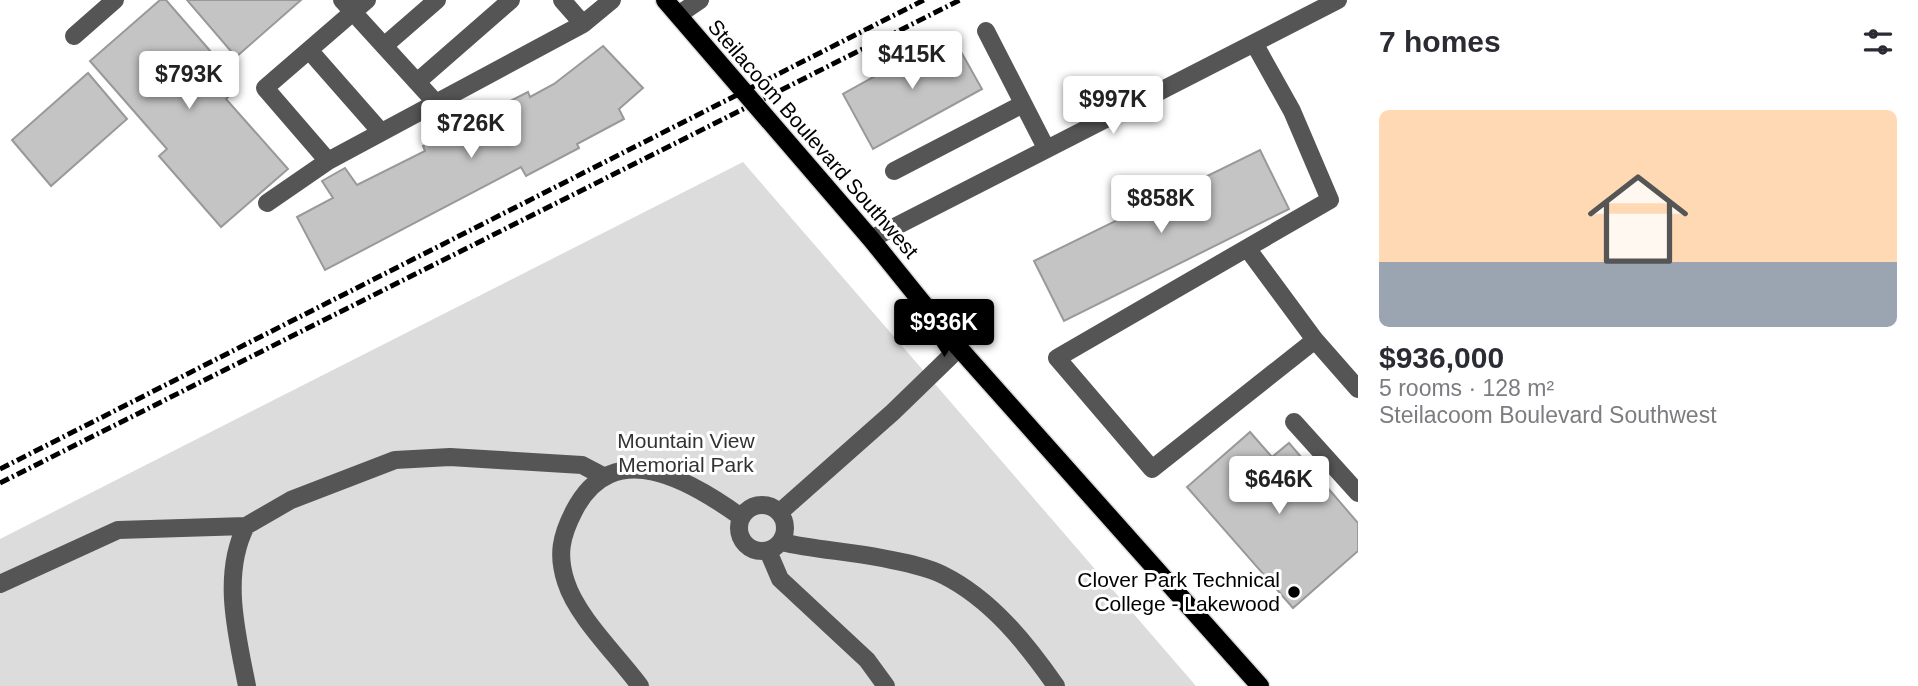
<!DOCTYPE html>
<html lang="en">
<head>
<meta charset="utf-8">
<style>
	body { margin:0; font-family:Arial,sans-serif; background:#f2f2f3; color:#2b2b33; height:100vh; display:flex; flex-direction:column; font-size:26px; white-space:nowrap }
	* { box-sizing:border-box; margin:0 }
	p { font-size:23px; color:#7c7c81 }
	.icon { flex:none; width:38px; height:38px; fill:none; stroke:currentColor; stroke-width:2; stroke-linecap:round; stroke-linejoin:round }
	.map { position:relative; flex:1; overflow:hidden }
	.details { display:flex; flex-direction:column; background:#fff; width:560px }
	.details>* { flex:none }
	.price { position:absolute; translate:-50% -60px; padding:0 16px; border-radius:7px; background:#fff; color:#222; font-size:23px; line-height:46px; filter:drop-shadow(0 2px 4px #0008) }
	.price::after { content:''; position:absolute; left:50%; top:42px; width:21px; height:16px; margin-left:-10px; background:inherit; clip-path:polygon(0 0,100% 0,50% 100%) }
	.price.current { background:#000; color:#fff }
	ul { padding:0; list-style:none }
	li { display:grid; align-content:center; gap:14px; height:371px; padding:0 21px }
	li span { display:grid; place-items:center; height:217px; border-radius:10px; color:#555 }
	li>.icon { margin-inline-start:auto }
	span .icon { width:126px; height:126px; fill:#fffc; stroke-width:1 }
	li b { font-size:30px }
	h2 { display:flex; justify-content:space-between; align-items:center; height:84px; padding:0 21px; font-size:30px }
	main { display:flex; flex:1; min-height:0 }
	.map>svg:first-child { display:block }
</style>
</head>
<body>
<main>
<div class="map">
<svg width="1358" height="686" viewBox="0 0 1358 686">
	<rect width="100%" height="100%" fill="#fff"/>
	<!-- green -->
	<path fill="#dcdcdc" d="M743 162 1196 686H0V539Z"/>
	<!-- building -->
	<path fill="#c4c4c4" stroke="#999" stroke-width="2" d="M160 0H166L225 68 218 74 233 92 226 99 288 169 221 227 159 156 167 149 90 61Z
		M187 0H301L236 57Z
		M951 34 982 89 873 149 843 94Z
		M603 46 643 88 619 109 624 119 577 144 579 148 526 176 521 167 325 270 297 217 333 198 322 181 345 168 357 185 425 151 423 146 439 138 441 142 513 105 510 101 528 92 530 97 554 84Z
		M88 73 127 119 51 186 12 140Z
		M1260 150 1289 209 1064 321 1034 261Z
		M1250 432 1272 457 1289 443 1358 523V551L1293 608 1187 487Z"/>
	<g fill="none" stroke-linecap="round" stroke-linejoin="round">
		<!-- major casing -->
		<g stroke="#dbdbdb" stroke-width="21">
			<path id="major" d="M665 0 871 239 959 348 1260 686"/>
		</g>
		<!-- minor -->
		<path stroke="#555" stroke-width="18" d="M342 0 353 12 265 88 328 161 583 24
			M367 0 353 12 436 103
			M562 0 583 24 612 0
			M678 15 700 0
			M986 31 1046 148
			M74 36 115 0
			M1254 43 1292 111 1330 200 1057 358 1152 469 1315 340 1358 389
			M384 46 437 0
			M309 50 381 132
			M417 82 511 0
			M894 171 1023 104
			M267 203 328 161
			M871 239 1338 0
			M1247 248 1315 340
			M1294 422 1358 493
			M739 528a23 23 0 1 1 46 0a23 23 0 1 1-46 0Z
			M780 512 893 412 959 348
			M246 526C221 575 237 635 247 686
			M781 542C815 550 848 551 882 558 901 562 926 566 943 575 991 599 1026 643 1056 686
			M768 551 780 579 867 660 886 686
			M0 584 118 530 246 526 291 500 395 460 450 457 582 465 603 476
			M640 686C618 656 577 617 566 582 557 555 561 536 574 511 613 434 691 481 741 517"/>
		<!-- major -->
		<use href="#major" stroke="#000" stroke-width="18"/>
		<!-- rail -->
		<path stroke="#000" stroke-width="5" stroke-dasharray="10 3.5 2 3.5" stroke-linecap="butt" d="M0 469 924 0
			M0 483 960 0"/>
	</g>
	<!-- markers -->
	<circle fill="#000" stroke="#fff" stroke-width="2.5" cx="1294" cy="592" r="7"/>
	<g text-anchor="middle" stroke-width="6" stroke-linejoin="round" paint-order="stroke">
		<!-- street labels -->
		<g font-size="21" fill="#000" stroke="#fff">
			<text transform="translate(813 139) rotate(49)" y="7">Steilacoom Boulevard Southwest</text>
		</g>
		<!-- park labels -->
		<g font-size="21" fill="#333" stroke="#fff">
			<text x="686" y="448">Mountain View<tspan x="686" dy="24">Memorial Park</tspan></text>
		</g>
		<!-- poi labels -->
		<g font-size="21" fill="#000" stroke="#fff" text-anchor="end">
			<text x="1280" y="587">Clover Park Technical<tspan x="1280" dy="24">College - Lakewood</tspan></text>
		</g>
	</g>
</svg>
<b class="price" style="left:912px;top:91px">$415K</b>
<b class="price" style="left:189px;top:111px">$793K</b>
<b class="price" style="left:1113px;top:136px">$997K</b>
<b class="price" style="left:471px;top:160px">$726K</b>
<b class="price" style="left:1161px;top:235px">$858K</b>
<b class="price current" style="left:944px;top:359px">$936K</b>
<b class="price" style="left:1279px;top:516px">$646K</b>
</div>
<section class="details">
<h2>7 homes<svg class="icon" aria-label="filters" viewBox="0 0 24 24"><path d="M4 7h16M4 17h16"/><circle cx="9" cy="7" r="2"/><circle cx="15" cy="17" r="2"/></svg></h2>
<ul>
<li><span style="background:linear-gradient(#ffd9b3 70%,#9aa5b1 0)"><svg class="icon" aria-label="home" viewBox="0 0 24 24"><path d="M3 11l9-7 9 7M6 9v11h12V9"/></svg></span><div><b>$936,000</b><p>5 rooms · 128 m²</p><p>Steilacoom Boulevard Southwest</p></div></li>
</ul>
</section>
</main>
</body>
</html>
